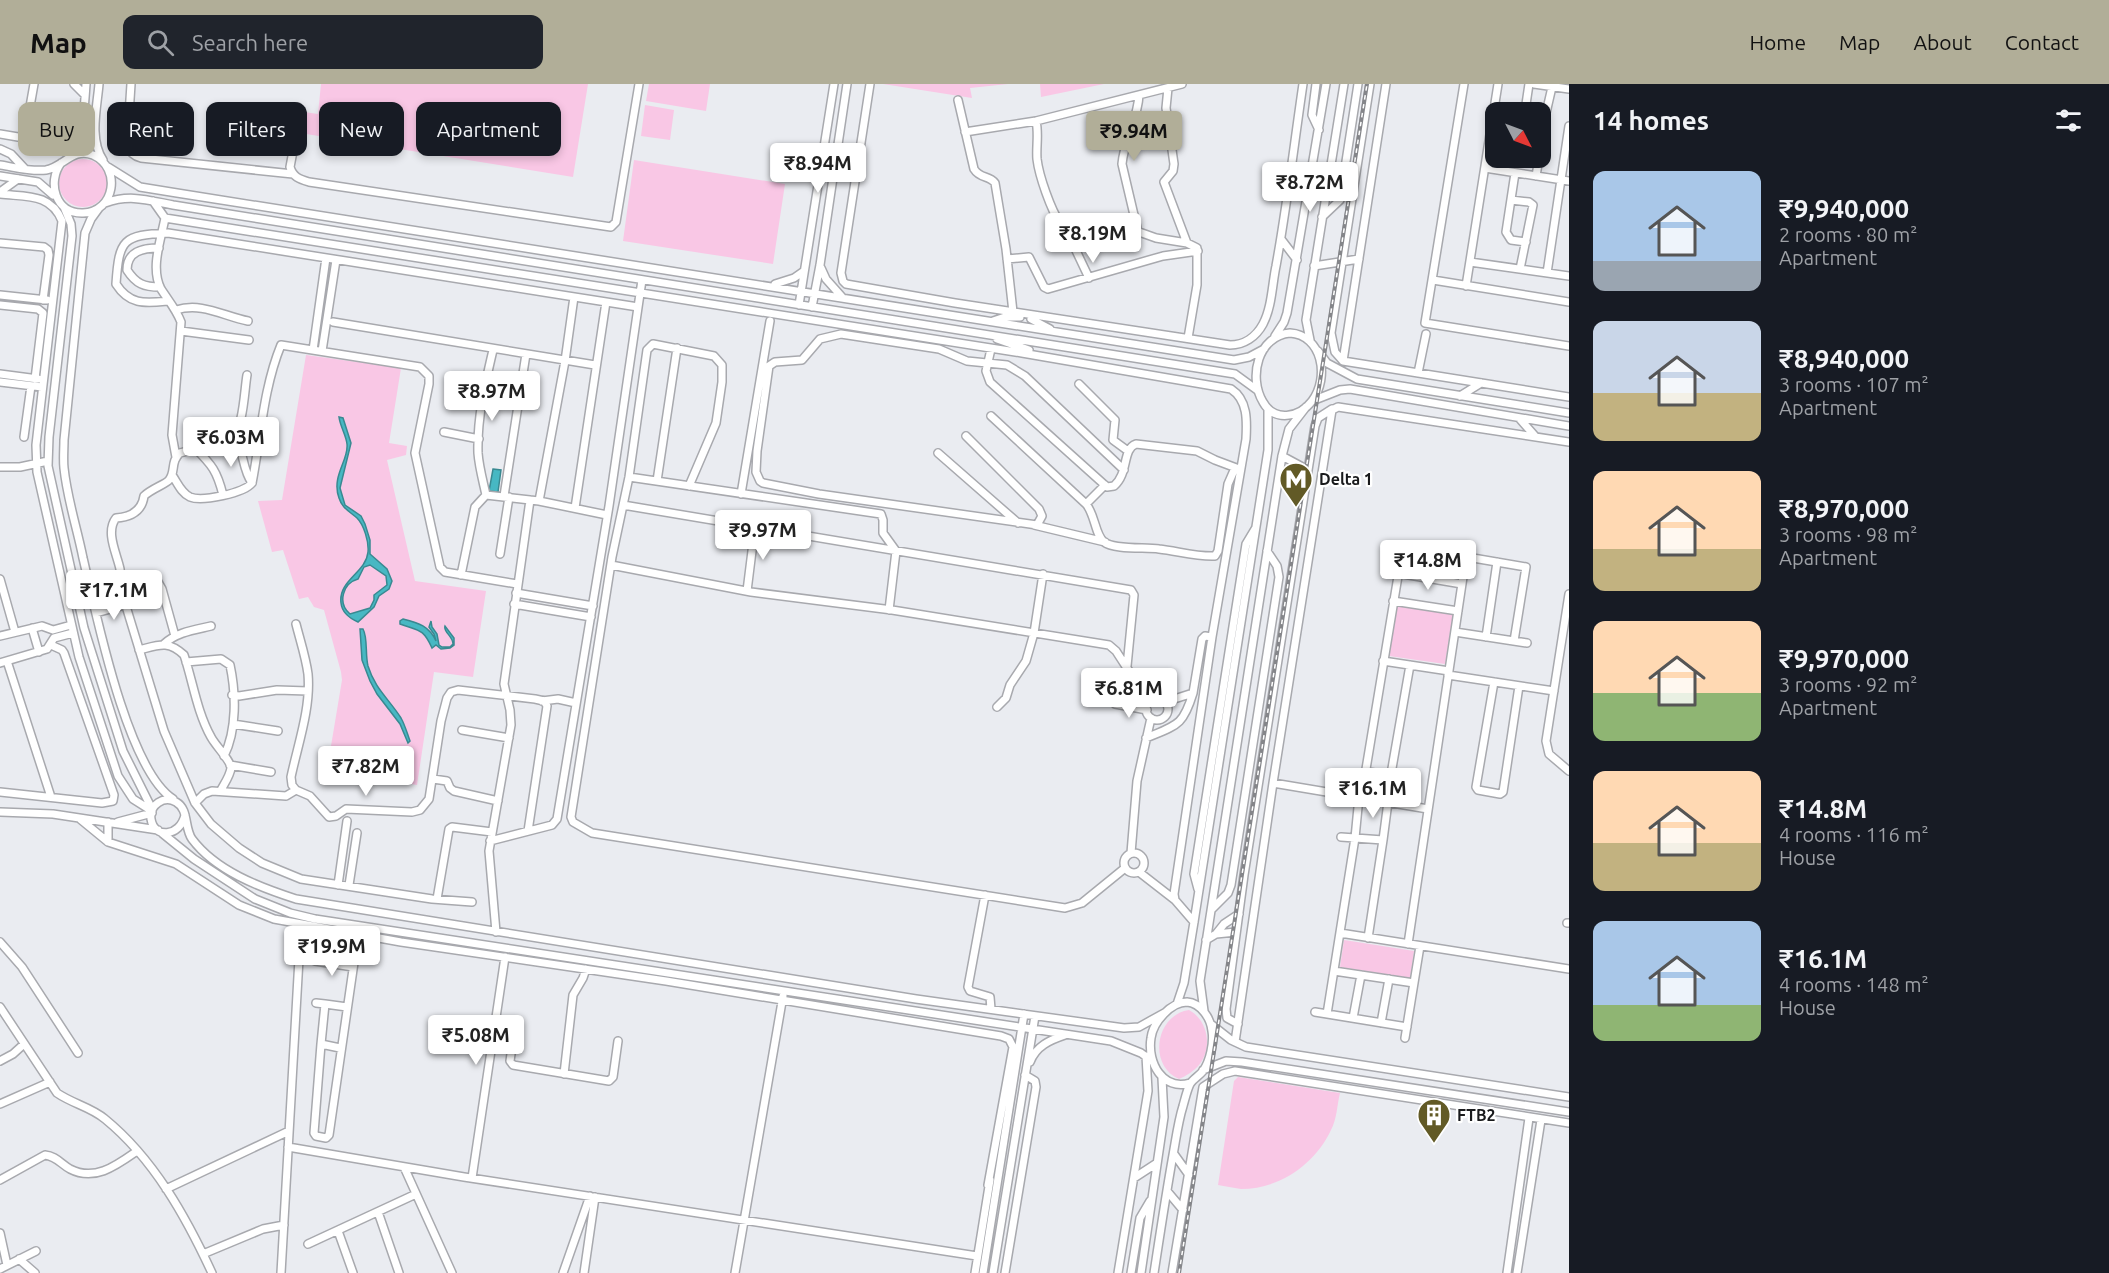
<!DOCTYPE html>
<html lang="en">
<head>
<meta charset="utf-8">
<style>
	body { margin:0; font-family:Ubuntu,sans-serif; background:#20242c; color:#f1f3f6; height:100vh; display:flex; flex-direction:column; font-size:22px; white-space:nowrap }
	* { box-sizing:border-box; margin:0 }
	p { font-size:20px; color:#9ea1a6 }
	.icon { flex:none; width:33px; height:33px; fill:none; stroke:currentColor; stroke-width:2; stroke-linecap:round; stroke-linejoin:round }
	.map { position:relative; flex:1; overflow:hidden }
	.details { display:flex; flex-direction:column; background:#171b24; width:540px }
	.details>* { flex:none }
	.guide { position:absolute; left:18px; top:18px; width:570px; height:54px; display:flex; gap:12px }
	.needle { width:39px; rotate:132deg }
	.fabs { position:absolute; left:1485px; top:18px; display:grid; gap:12px }
	.fabs a { display:grid; place-items:center; width:66px; height:66px; border-radius:12px; background:#171b24; box-shadow:0 3px 9px #0003; font-size:30px }
	.price { position:absolute; translate:-50% -51px; padding:0 14px; border-radius:6px; background:#fff; color:#222; font-size:20px; line-height:39px; filter:drop-shadow(0 2px 3px #0008) }
	.price::after { content:''; position:absolute; left:50%; top:36px; width:18px; height:14px; margin-left:-9px; background:inherit; clip-path:polygon(0 0,100% 0,50% 100%) }
	.price.current { background:#b1ae98; color:#111 }
	ul { padding:0; list-style:none }
	li { display:flex; align-items:center; gap:18px; height:150px; padding:0 24px }
	li span { display:grid; place-items:center; flex:none; width:168px; height:120px; border-radius:12px; color:#555 }
	li>.icon { margin-inline-start:auto }
	span .icon { width:72px; height:72px; fill:#fffc; stroke-width:1 }
	li b { font-size:26px }
	h2 { display:flex; justify-content:space-between; align-items:center; height:72px; padding:0 24px; font-size:26px }
	.tag { padding:0 21px; border-radius:12px; background:#171b24; box-shadow:0 3px 9px #0003; font-size:21px; line-height:54px }
	.tag.current { background:#b1ae98; color:#111 }
	header { display:flex; align-items:center; gap:36px; box-sizing:border-box; height:84px; padding:0 30px; background:#b1ae98; color:#111 }
	header strong { font-size:28px }
	nav { display:flex; gap:33px; margin-inline-start:auto; font-size:21px }
	.search { width:420px; height:54px; background:#20242c; display:flex; align-items:center; gap:15px; box-sizing:border-box; padding:0 21px; border-radius:12px; color:#9ea1a6; font-size:22px }
	main { display:flex; flex:1; min-height:0 }
	.map>svg:first-child { display:block }
</style>
</head>
<body>
<header>
<strong>Map</strong>
<div class="search"><svg class="icon" aria-label="search" viewBox="0 0 24 24"><circle cx="10" cy="10" r="6"/><path d="M15 15l6 6"/></svg>Search here</div>
<nav><a>Home</a><a>Map</a><a>About</a><a>Contact</a></nav>
</header>
<main>
<div class="map">
<svg width="1569" height="1189" viewBox="0 0 1569 1189">
	<rect width="100%" height="100%" fill="#eaecf1"/>
	<!-- green -->
	<path fill="#f9c7e5" d="M321 0H588L573 93 300 49 304 28 318 30Z
		M649 0H710L706 27 646 17Z
		M883 0H1008L970 4 972 14Z
		M1040 0H1104L1041 13Z
		M645 21 674 26 670 56 641 52Z
		M59 99a24 24 0 1 1 48 0a24 24 0 1 1-48 0Z
		M634 76 785 100 773 180 623 157Z
		M306 271 401 284 389 359 407 362 406 371 387 376 415 497 486 507 473 593 434 588 417 701 327 686 342 596 341 588 324 526 314 523 308 513 299 515 283 466 272 468 258 417 282 416Z
		M1397 521 1453 530 1445 580 1389 572Z
		M1344 856 1414 867 1410 894 1340 883Z
		M1189 926C1208 936 1213 964 1199 981 1194 987 1186 992 1179 995 1148 982 1155 931 1189 926Z
		M1238 993 1340 1009C1337 1021 1337 1035 1331 1046 1315 1080 1280 1105 1241 1105 1233 1104 1225 1102 1218 1101L1234 997Z"/>
	<!-- water -->
	<path fill="#47b8c3" stroke="#398991" stroke-width="1.5" fill-rule="evenodd" d="M339 333 343 334 351 359 340 404 345 421 361 432 365 440 370 456V470L387 485 392 497 389 505 379 512 374 523 358 538C349 534 342 529 341 519 338 496 366 489 368 468 369 458 364 441 357 434 349 427 342 424 339 414 331 392 349 376 347 360 346 351 340 342 339 333ZM370 481 386 492 387 501 374 511V516L370 524 350 530C337 519 343 499 358 495L364 483Z
		M493 385 501 386 498 408 489 407Z
		M403 535C419 539 429 542 436 557L434 550 429 543 431 537 432 543 437 550 439 561 442 563H450L453 560C453 552 443 548 445 542L454 554V561L450 564 441 565 436 561 432 564C423 544 419 547 400 540V537Z
		M360 545H363C368 554 365 570 368 582 375 605 389 615 401 634 405 641 407 649 410 657L408 659 400 640 377 610 370 597 362 576Z"/>
	<g fill="none" stroke-linecap="round" stroke-linejoin="round">
		<!-- minor casing -->
		<g stroke="#a8a9ae" stroke-width="10">
			<path id="minor" d="M74 0 85 11
				M99 0C97 24 89 55 103 76
				M131 0 127 62C130 69 134 72 141 74L293 90
				M870 0 841 189 843 197 846 200 955 219 1230 261C1244 261 1256 253 1263 240 1272 223 1272 201 1276 182 1287 122 1294 61 1303 0
				M1316 0 1312 31 1319 46
				M1370 0 1331 249 1335 268 1343 277 1569 313
				M1464 0 1425 239 1569 262
				M1534 0 1569 5
				M1168 4 1166 24 1174 80 1173 87 1164 98 1187 159
				M958 16 974 85C980 95 989 91 995 99L1006 165 1013 228
				M298 23 300 30 290 83C293 93 299 95 309 98L611 143 616 138 639 0
				M1525 24 1546 29 1540 64
				M1525 27 1529 0
				M1546 29 1552 3
				M1036 37C1039 50 1036 62 1037 75 1039 92 1051 126 1060 139L1066 140 1100 134 1156 154 1187 159 1197 164V201L1188 254
				M965 48 1036 37 1182 0
				M0 50 18 53 25 51 34 0
				M0 65 11 70 25 85
				M70 72C84 47 84 27 86 0
				M0 81C14 83 31 88 46 86 63 83 73 63 93 71 122 84 115 128 83 129 55 130 47 98 61 79
				M108 83 140 103 177 109 1234 276 1249 273 1264 265
				M1485 84 1569 97
				M833 86 856 90
				M1515 89 1506 148 1511 156 1526 158
				M0 92 38 98 53 111
				M1536 92 1539 74
				M0 108 18 95
				M0 110C26 113 51 109 62 137L36 361 37 388 79 573 118 692 133 715 152 727
				M1511 116 1529 118 1533 121 1520 185
				M153 117 165 134 1022 269 1231 305C1248 316 1247 337 1246 355L1212 553 1174 810 1175 816 1194 838
				M105 119C130 110 147 116 173 121L1235 290 1257 306
				M64 123 71 140 72 152 49 353 48 382 84 544 123 667 152 725
				M99 124 91 135 85 149 64 356C64 365 63 375 64 384 67 414 77 444 83 474 96 529 127 685 173 715
				M1322 133 1340 116 1358 0
				M165 134C161 156 150 184 161 205 168 216 176 225 181 238L172 351 176 373
				M1138 148 1122 80C1124 56 1138 35 1139 11
				M1281 155 1297 176
				M1071 156 1089 194
				M0 159 44 163 48 166 49 171 43 216
				M159 164C143 164 127 167 127 186 136 200 144 203 160 203
				M1007 175 1029 173 1044 203 1048 205 1163 172 1198 167
				M1470 178 1569 192
				M1314 182 1359 175
				M821 184 826 195 842 213
				M1547 189 1569 42
				M1433 196 1569 218
				M775 200 794 194 804 187
				M1466 202 1498 0
				M0 211 47 216
				M169 217C146 219 130 222 116 200 119 155 123 151 168 149L638 223
				M0 221 38 225 43 229 35 295
				M799 221 834 0
				M812 223 820 181 847 0
				M176 226C202 218 223 232 248 237
				M1031 235 1050 245
				M993 237 1005 233H1020
				M333 238 595 281
				M181 247 249 256
				M1290 249C1322 251 1330 293 1312 317 1299 334 1274 338 1263 318 1248 293 1258 252 1290 249Z
				M1275 252 1284 238 1287 229 1326 0
				M997 255 1029 266
				M1310 256 1306 236 1344 0
				M991 265 986 287 990 298 1107 403 1114 402C1129 389 1122 365 1136 360L1197 367 1215 376 1239 385
				M313 266 326 174
				M322 267 336 176
				M1318 267 1327 279 1357 295 1569 329
				M1343 277 1386 0
				M1418 289 1426 250
				M0 290 38 295
				M247 291C244 308 244 347 229 356L180 369C170 378 176 388 169 396 166 400 151 405 144 412 142 427 131 433 116 434 105 448 117 470 120 485 121 493 121 501 122 509L164 647 195 719 211 740 239 764 262 779 301 795 432 815 472 818
				M0 298 42 303
				M1079 300 1115 336 1113 356 1128 367
				M451 310 481 315
				M1460 312 1481 299
				M1312 317 1340 306 1350 305 1569 342
				M991 332 1086 420C1095 430 1095 451 1104 458 1114 466 1146 463 1159 465 1177 467 1197 473 1215 472L1218 467 1228 400 1235 384
				M1519 334 1535 352
				M444 348 479 355
				M966 352 1039 425 1042 432 1037 441 819 410 763 399 760 397 756 388 757 367 769 282 775 278 802 276 820 255 841 250 939 265 967 277 1007 281 1025 292 1124 386
				M24 353 31 302
				M235 353C244 367 242 385 252 399
				M195 364C212 381 217 387 223 411
				M938 369 1018 439
				M1282 372 1308 386
				M0 383H20L48 377
				M172 391C177 398 181 409 190 413 202 418 244 409 252 399 261 353 263 305 281 261L420 283 429 292V300L415 369 440 483 445 488 517 500
				M629 393 881 430 883 436V449L896 467 889 526
				M657 397 677 264
				M689 402 716 339 722 298V281L714 272 653 260 647 266 629 393 612 473 571 733 573 738 592 749 1065 824 1082 819 1125 784
				M741 410 770 237
				M486 411C483 397 479 383 478 369 477 334 485 300 493 266
				M504 412 526 270
				M539 417 565 277 574 213
				M1086 420 1105 401
				M623 421 1131 506 1134 511 1127 582
				M575 424 606 218
				M1034 441 1105 458
				M500 470 509 413
				M611 481 751 508 892 526 1109 561 1116 567 1149 618
				M1397 489 1462 500
				M461 491 475 423 486 411 539 417 607 431
				M0 495 15 548
				M122 507 152 498H158L162 505 175 552
				M747 507 755 443
				M516 509 593 522
				M1569 510 1546 657 1549 670 1569 687
				M1393 517 1458 527
				M514 520 591 533
				M96 529 125 521
				M296 540C300 556 306 574 308 590 311 624 298 660 291 693L292 701 296 706 310 712 329 733 336 732 346 725 412 728 420 726 429 715 441 637 447 614 451 608 458 606 535 615 544 617 547 622 528 747
				M32 544 39 568
				M1455 548 1527 559
				M0 552 42 542 53 546 71 541
				M1486 553 1497 478
				M164 560C177 548 194 546 211 542
				M139 566C159 561 168 556 184 571 193 598 197 628 211 653 215 661 231 677 231 684 230 692 224 700 221 706
				M7 577 51 713
				M1383 577 1449 587
				M186 578 221 575 230 581C236 609 237 646 224 672
				M0 579 47 565 54 554 73 549
				M1410 581 1391 690 1388 691 1368 688 1366 685 1403 462 1526 483 1514 557
				M1448 591 1554 607
				M1494 598 1476 703 1478 706 1500 710 1503 708 1519 602
				M232 611 239 612 277 606 308 607
				M1146 625a11 11 0 1 1 22 0a11 11 0 1 1-22 0Z
				M542 617 558 615 576 619
				M1165 618 1193 609 1202 555 1205 552 1212 553
				M1115 620 1147 626
				M997 623 1006 614 1010 601 1026 577 1034 549 1043 490
				M233 640 278 647
				M462 646 509 654
				M1146 654C1177 641 1183 642 1193 609
				M230 681 271 688
				M433 695 447 697 450 704 454 707 498 717
				M1273 699 1428 725
				M0 708 102 719 113 717 114 711 64 569 62 566 51 561
				M195 719 204 710 212 707 286 712 296 706
				M0 728 53 730 158 746
				M185 731C180 753 154 755 151 735 149 721 164 711 176 718 189 725 184 744 192 755 216 787 259 803 296 815L916 915 1124 944 1139 943 1166 928
				M80 735 108 758 176 780 239 821 274 835 401 858 666 897 1001 952 1009 955 1013 963 988 1101
				M118 738 152 729
				M162 749 194 775 255 815 290 829 315 835 1111 957 1141 969 1152 977
				M1341 753 1383 756 1368 854
				M1383 756 1388 718
				M490 757 552 741 557 735 609 422 642 196
				M108 758V738
				M1124 779a10 10 0 1 1 20 0a10 10 0 1 1-20 0Z
				M1131 769 1137 697 1151 634
				M1139 788 1175 816
				M338 801 347 737
				M349 801 357 749
				M1198 805 1194 790 1246 460 1255 445
				M985 811 968 903 970 907 990 913 991 925
				M437 815 449 745 452 743 492 748
				M1212 825 1228 809 1231 801 1279 493 1277 482 1267 467
				M1567 839H1569
				M496 848 489 767 511 641 510 626 504 600 530 416
				M1340 849 1569 885
				M1216 850 1224 840 1239 830
				M1206 856 1216 850 1236 848
				M0 858 22 883 78 969
				M1408 860 1466 473
				M315 877 353 883
				M1334 887 1414 899
				M316 919 325 920
				M1177 920 1184 899 1194 838 1250 481 1268 366V325
				M0 923 57 1009C73 1020 91 1023 105 1035 154 1075 186 1133 212 1189
				M1204 927 1200 897 1282 372 1289 345 1306 323
				M1315 928 1407 943
				M1327 930 1355 754 1359 713
				M1353 934 1361 891
				M1381 939 1389 895
				M1238 940 1227 934 1226 925 1244 791 1315 342 1318 334 1332 325
				M1212 941 1231 956 1246 963 1569 1013
				M1405 954 1420 862
				M513 956 510 977 513 981 609 997 613 993 618 957
				M1235 958 1273 699 1332 326 1338 323 1569 358
				M321 960 325 920 347 923
				M340 964 321 960 314 1049 316 1052 326 1054 329 1051 358 851
				M0 977 13 970 24 960
				M1030 978C1036 962 1050 956 1065 951
				M1203 986 1226 977 1242 978 1569 1028
				M564 990 573 911 583 894 586 885
				M0 1020 50 998
				M288 1063 464 1093 977 1172
				M1174 1070 1189 1091
				M404 1083 452 1189
				M472 1094 505 873
				M1134 1094 1157 1079
				M0 1096 45 1071C56 1072 61 1080 70 1085 95 1098 117 1081 137 1067
				M166 1105 289 1047
				M1167 1107 1183 1126
				M378 1128 399 1189
				M338 1147 353 1189
				M0 1149 7 1181
				M308 1160 416 1110
				M203 1170 263 1145 284 1141
				M19 1175 35 1189
				M0 1185 36 1167
				M281 1189 301 840
				M563 1189 590 1112
				M584 1189 595 1113
				M735 1189 783 912
				M975 1189 990 1096
				M983 1189 1024 930
				M993 1189 1035 932
				M1005 1189 1036 1003 1035 997 1025 991
				M1118 1189 1148 1007 1146 972
				M1131 1189 1140 1134 1150 1117
				M1141 1189 1164 1033 1162 994
				M1154 1189C1160 1150 1166 1110 1173 1071 1176 1055 1178 1038 1183 1022 1185 1015 1187 1006 1190 1000 1193 995 1199 992 1203 987 1210 977 1214 959 1212 947 1211 935 1201 919 1187 918 1171 918 1153 938 1151 954 1147 979 1163 1007 1190 999
				M1172 1189 1203 1003 1223 990 1235 987 1569 1039
				M1507 1189 1529 1034
				M1517 1189 1541 1036"/>
		</g>
		<!-- minor -->
		<use href="#minor" stroke="#fff" stroke-width="7"/>
		<!-- rail casing -->
		<g stroke="#85868a" stroke-width="4">
			<path id="rail" d="M1179 1189 1367 0"/>
		</g>
		<!-- rail -->
		<use href="#rail" stroke="#fff" stroke-width="1.5" stroke-dasharray="4.5" stroke-linecap="butt"/>
	</g>
	<!-- icons -->
	<defs>
		<g id="metro-pin" transform="scale(1.725)"><path d="M0 17L-7.5 6A9.5 9.5 0 1 1 7.5 6Z" fill="#625a26" stroke="#fff"/><path d="M-5.5 5V-5H-3L0 0L3-5H5.5V5H3V-.5L0 4L-3-.5V5Z" fill="#fff"/></g>
		<g id="building-pin" transform="scale(1.725)"><path d="M0 17L-7.5 6A9.5 9.5 0 1 1 7.5 6Z" fill="#625a26" stroke="#fff"/><path d="M-4-6H4V6H1V3H-1V6H-4ZM-2.5-4.3h1.7v1.8h-1.7ZM.8-4.3h1.7v1.8H.8ZM-2.5-1h1.7V.8h-1.7ZM.8-1h1.7V.8H.8Z" fill="#fff"/></g>
	</defs>
	<g fill-rule="evenodd">
		<use href="#metro-pin" x="1296" y="395"/>
		<use href="#building-pin" x="1434" y="1031"/>
	</g>
	<g text-anchor="middle" stroke-width="4.5" stroke-linejoin="round" paint-order="stroke">
		<!-- poi labels -->
		<g font-size="16" font-weight="bold" fill="#191a1c" stroke="#fff" text-anchor="start">
			<text x="1319" y="401">Delta 1</text>
			<text x="1457" y="1037">FTB2</text>
		</g>
	</g>
</svg>
<div class="fabs">
<a><svg class="needle" viewBox="-14 -14 28 28"><path d="M0-13l5 13h-10z" fill="#e53935"/><path d="M0 13l5-13h-10z" fill="#9ea1a6"/></svg></a>
</div>
<b class="price current" style="left:1134px;top:78px">₹9.94M</b>
<b class="price" style="left:818px;top:110px">₹8.94M</b>
<b class="price" style="left:1310px;top:129px">₹8.72M</b>
<b class="price" style="left:1093px;top:180px">₹8.19M</b>
<b class="price" style="left:492px;top:338px">₹8.97M</b>
<b class="price" style="left:231px;top:384px">₹6.03M</b>
<b class="price" style="left:763px;top:477px">₹9.97M</b>
<b class="price" style="left:1428px;top:507px">₹14.8M</b>
<b class="price" style="left:114px;top:537px">₹17.1M</b>
<b class="price" style="left:1129px;top:635px">₹6.81M</b>
<b class="price" style="left:366px;top:713px">₹7.82M</b>
<b class="price" style="left:1373px;top:735px">₹16.1M</b>
<b class="price" style="left:332px;top:893px">₹19.9M</b>
<b class="price" style="left:476px;top:982px">₹5.08M</b>
<div class="guide">
<a class="tag current">Buy</a>
<a class="tag">Rent</a>
<a class="tag">Filters</a>
<a class="tag">New</a>
<a class="tag">Apartment</a>
</div>
</div>
<section class="details">
<h2>14 homes<svg class="icon" aria-label="filters" viewBox="0 0 24 24"><path d="M4 7h16M4 17h16"/><circle cx="9" cy="7" r="2"/><circle cx="15" cy="17" r="2"/></svg></h2>
<ul>
<li><span style="background:linear-gradient(#a9c7e8 75%,#9aa5b1 0)"><svg class="icon" aria-label="home" viewBox="0 0 24 24"><path d="M3 11l9-7 9 7M6 9v11h12V9"/></svg></span><div><b>₹9,940,000</b><p>2 rooms · 80 m²</p><p>Apartment</p></div></li>
<li><span style="background:linear-gradient(#c9d6e8 60%,#c2b280 0)"><svg class="icon" aria-label="home" viewBox="0 0 24 24"><path d="M3 11l9-7 9 7M6 9v11h12V9"/></svg></span><div><b>₹8,940,000</b><p>3 rooms · 107 m²</p><p>Apartment</p></div></li>
<li><span style="background:linear-gradient(#ffd9b3 65%,#c2b280 0)"><svg class="icon" aria-label="home" viewBox="0 0 24 24"><path d="M3 11l9-7 9 7M6 9v11h12V9"/></svg></span><div><b>₹8,970,000</b><p>3 rooms · 98 m²</p><p>Apartment</p></div></li>
<li><span style="background:linear-gradient(#ffd9b3 60%,#8fb573 0)"><svg class="icon" aria-label="home" viewBox="0 0 24 24"><path d="M3 11l9-7 9 7M6 9v11h12V9"/></svg></span><div><b>₹9,970,000</b><p>3 rooms · 92 m²</p><p>Apartment</p></div></li>
<li><span style="background:linear-gradient(#ffd9b3 60%,#c2b280 0)"><svg class="icon" aria-label="home" viewBox="0 0 24 24"><path d="M3 11l9-7 9 7M6 9v11h12V9"/></svg></span><div><b>₹14.8M</b><p>4 rooms · 116 m²</p><p>House</p></div></li>
<li><span style="background:linear-gradient(#a9c7e8 70%,#8fb573 0)"><svg class="icon" aria-label="home" viewBox="0 0 24 24"><path d="M3 11l9-7 9 7M6 9v11h12V9"/></svg></span><div><b>₹16.1M</b><p>4 rooms · 148 m²</p><p>House</p></div></li>
</ul>
</section>
</main>
</body>
</html>
